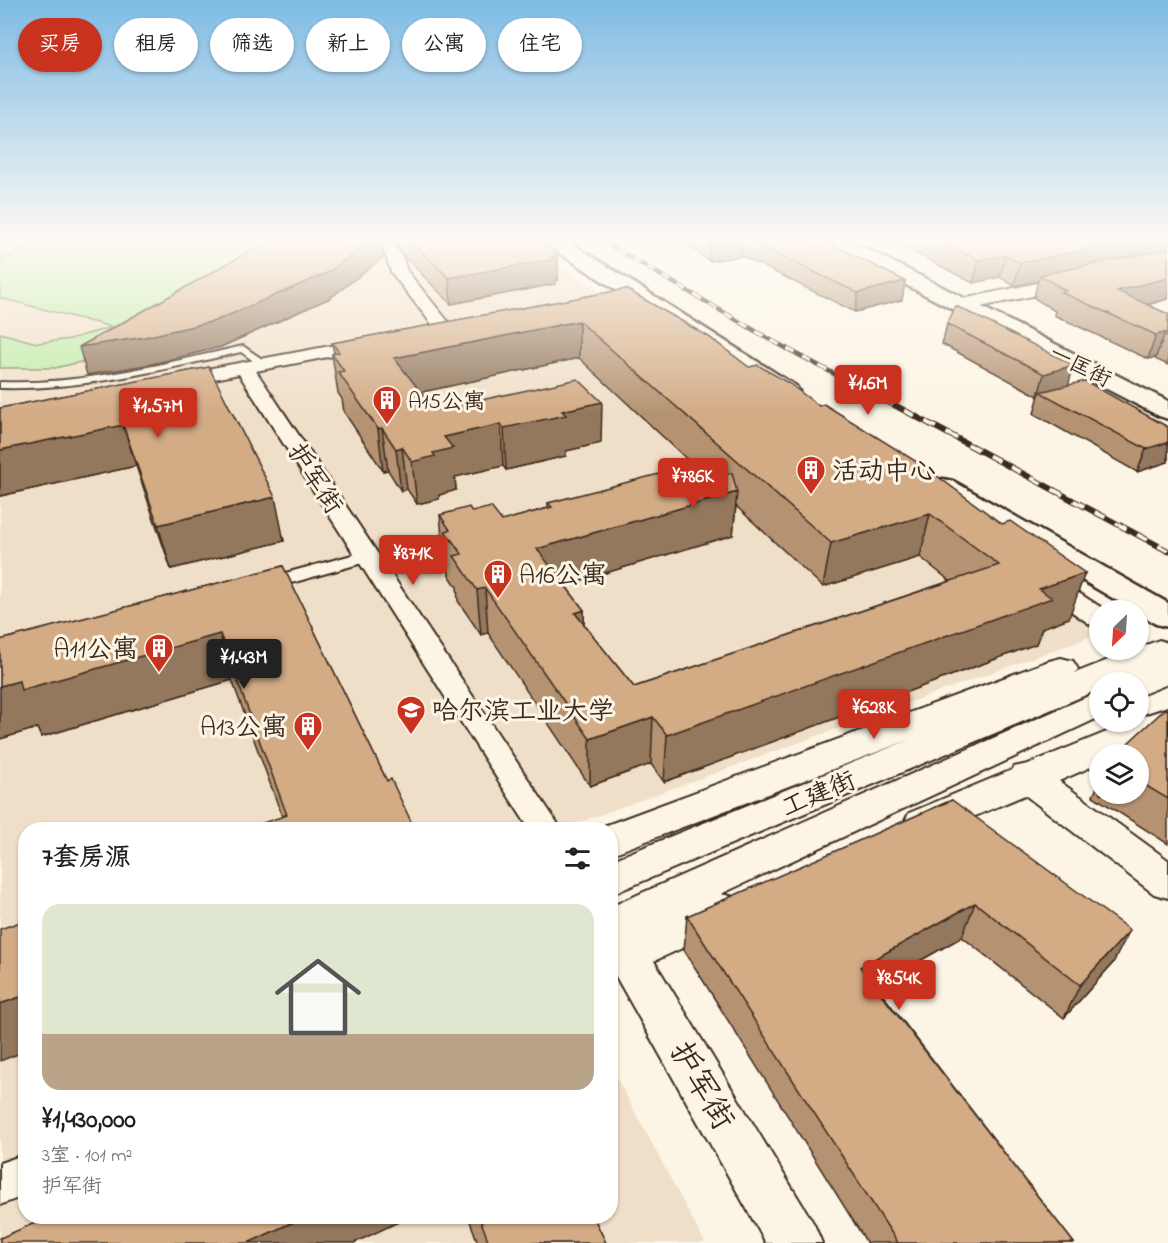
<!DOCTYPE html>
<html lang="zh">
<head>
<meta charset="utf-8">
<style>
	body { margin:0; font-family:"Indie Flower","LXGW WenKai TC",sans-serif; background:#f2f2f2; color:#202124; height:100vh; display:flex; flex-direction:column; font-size:22px; white-space:nowrap }
	* { box-sizing:border-box; margin:0 }
	p { font-size:20px; color:#757577 }
	.icon { flex:none; width:33px; height:33px; fill:none; stroke:currentColor; stroke-width:2; stroke-linecap:round; stroke-linejoin:round }
	.map { position:relative; flex:1; overflow:hidden }
	.side { position:absolute; left:18px; top:822px; width:600px; height:402px; display:flex; flex-direction:column; background:#fff; border-radius:24px; box-shadow:0 2px 4px #0004 }
	.side>* { flex:none }
	.banner { position:absolute; left:18px; top:18px; width:600px; height:54px; display:flex; gap:12px }
	.needle { width:39px; rotate:205deg }
	.buttons { position:absolute; left:1089px; top:600px; display:grid; gap:12px }
	.buttons a { display:grid; place-items:center; width:60px; height:60px; border-radius:50%; background:#fff; box-shadow:0 2px 4px #0004; font-size:30px }
	.price { position:absolute; translate:-50% -51px; padding:0 14px; border-radius:6px; background:#c8321e; color:#fff; font-size:20px; line-height:39px; filter:drop-shadow(0 2px 3px #0008) }
	.price::after { content:''; position:absolute; left:50%; top:36px; width:18px; height:14px; margin-left:-9px; background:inherit; clip-path:polygon(0 0,100% 0,50% 100%) }
	.price.current { background:#222; color:#fff }
	ul { padding:0; list-style:none }
	li { display:grid; align-content:center; gap:12px; height:318px; padding:0 24px }
	li+li { border-top:2px solid #e0e0e0 }
	li span { display:grid; place-items:center; height:186px; border-radius:18px; color:#555 }
	li>.icon { margin-inline-start:auto }
	span .icon { width:108px; height:108px; fill:#fffc; stroke-width:1 }
	li b { font-size:26px }
	h2 { display:flex; justify-content:space-between; align-items:center; height:72px; padding:0 24px; font-size:26px }
	.pill { padding:0 21px; border-radius:27px; background:#fff; box-shadow:0 2px 4px #0004; font-size:21px; line-height:54px }
	.pill.current { background:#c8321e; color:#fff }
	.map>svg:first-child { display:block }
</style>
</head>
<body>
<div class="map">
<svg width="1168" height="1243" viewBox="0 0 1168 1243">
	<rect width="100%" height="100%" fill="#fcf5e5"/>
	<filter id="ink" filterUnits="userSpaceOnUse"><feTurbulence type="fractalNoise" baseFrequency=".0167" numOctaves="2"/><feDisplacementMap in="SourceGraphic" scale="12" xChannelSelector="R" yChannelSelector="G"/><feConvolveMatrix kernelMatrix="1 2 1 2 8 2 1 2 1" color-interpolation-filters="sRGB"/></filter>
	<g filter="url(#ink)">
		<!-- built -->
		<path fill="#f0dfc8" d="M0 240H521L607 296 829 432 1107 610H1100L1099 632 1082 640 561 829 26 830V1216H610L611 1067 705 1243H0Z"/>
		<!-- green -->
		<path fill="#c0eba7" stroke="#7e8a62" stroke-width="1.5" d="M46 240H324L198 307 124 352 55 368H0V333L37 343 70 339 112 327 0 298V260Z"/>
		<g fill="none" stroke-linecap="round" stroke-linejoin="round">
			<!-- service casing -->
			<g stroke="#3b2a1e" stroke-width="4">
				<path id="service" d="M243 346 265 361V365H259L241 352C161 370 83 390 0 388V382C83 385 162 364 243 346Z"/>
			</g>
			<!-- pedestrian casing -->
			<g stroke="#3b2a1e" stroke-width="4">
				<path id="pedestrian" d="M367 551 373 552 376 556 373 560 263 591 256 589 254 585 256 581Z"/>
			</g>
			<!-- minor casing -->
			<g stroke="#3b2a1e" stroke-width="4">
				<path id="minor" d="M0 240H10L0 245Z
					M376 240H390L402 256 407 271 455 330 452 334 421 339 415 338 412 334 415 330 434 327 391 272 386 256Z
					M368 339 374 340 377 344 374 348 256 371 562 830H530L239 374 180 386 173 384 171 380 173 376 180 374Z
					M1045 575 1054 577 1105 610H1100V627L1091 625 1036 587 1033 582 1036 577Z
					M26 1154V1195L0 1205V1163Z"/>
			</g>
			<!-- tertiary casing -->
			<g stroke="#3b2a1e" stroke-width="4">
				<path id="tertiary" d="M1076 275 1083 277 1086 281 1083 285 962 311 955 309 952 305 955 301 962 299Z
					M1159 640 1168 643V660L1165 661 1168 660V684L1138 696V682H1123L1126 677 1114 682H1100V689L610 895V861L911 739 610 855V830L596 829 1049 661 1061 658 1073 661 1078 669 1075 673Z
					M1100 691V717L721 894 739 898 745 910 739 922 654 961 814 1224 822 1243H766L610 966V907Z
					M1168 708V734L1120 754H1100V763L1059 781 1168 860V898L1154 894 1025 795 923 838 909 833 904 823 909 813 1012 770 1014 767 1028 764 1131 722H1138V718Z"/>
			</g>
			<!-- secondary casing -->
			<g stroke="#3b2a1e" stroke-width="5">
				<path id="secondary" d="M543 240H566L796 386 799 391 796 396 787 398 778 396 546 244Z
					M825 240H849L1168 401V419L1159 416 827 244Z
					M943 479 953 481 1168 603V627L1156 624 1138 614V610H1133L933 493 929 487 933 481Z"/>
			</g>
			<!-- service -->
			<use href="#service" fill="#fcf5e5" fill-rule="evenodd"/>
			<!-- pedestrian -->
			<use href="#pedestrian" fill="#fcf5e5" fill-rule="evenodd"/>
			<!-- minor -->
			<use href="#minor" fill="#fcf5e5" fill-rule="evenodd"/>
			<!-- tertiary -->
			<use href="#tertiary" fill="#fcf5e5" fill-rule="evenodd"/>
			<!-- secondary -->
			<use href="#secondary" fill="#fcf5e5" fill-rule="evenodd"/>
			<!-- rail-far1 casing -->
			<g stroke="#3b2a1e" stroke-width="4.5">
				<path id="rail-far1" d="M601 240 769 339 885 401"/>
			</g>
			<!-- rail casing -->
			<g stroke="#3b2a1e" stroke-width="6">
				<path id="rail" d="M883 399 1168 551"/>
			</g>
			<!-- rail-far1 -->
			<use href="#rail-far1" stroke="#fcf5e5" stroke-width="3" stroke-dasharray="9" stroke-linecap="butt"/>
			<!-- rail -->
			<use href="#rail" stroke="#fcf5e5" stroke-width="4" stroke-dasharray="12" stroke-linecap="butt"/>
		</g>
		<!-- wall -->
		<path fill="#b59372" stroke="#3b2a1e" stroke-width="1.5" fill-rule="evenodd" d="M393 240H539L558 280H555V284L451 304 405 257Z
			M680 240H823L905 281 902 300 855 312 742 256 709 261Z
			M890 240H1168V299L1147 305 1168 314V365L1155 359 1156 357 1148 359 1054 315 1055 311 1034 298 1038 280 1014 286 1000 277 973 283Z
			M626 289 709 337 1069 618 1042 628 1036 644 664 782 651 764 590 786 488 633 481 635 458 601 457 587 449 575 448 565 444 558 440 515 472 512 502 521 548 508V503L684 485 708 479 579 358 421 392 435 410 601 443 566 451V456L506 470 503 466 455 477 456 490 439 495V499L417 504 407 489 401 491 388 470 383 471 344 412 342 399 338 393 332 354 334 353 332 343ZM736 506 823 587 920 557 950 581 634 687 584 625V610L565 585 733 535Z
			M947 324 1068 385 1168 427V462L1137 472 1034 414 1039 395 1038 396 942 344Z
			M209 367 284 541 171 569 136 466 0 496V408Z
			M283 566 387 781 282 816 232 680 41 737 37 728 0 739V640Z
			M1168 709V844L1093 796 1100 781V794H1138V754Z
			M952 800 1113 963 1064 1018 962 937 876 986 1074 1243H867L684 950 687 916Z
			M468 1216H593L606 1243H478Z"/>
		<!-- shaded-wall -->
		<path fill="#94785d" stroke="#3b2a1e" stroke-width="1.5" d="M372 240H382L384 257 330 298 221 347 152 364 87 375 79 347Z
			M730 240H743L742 256 709 261 710 243Z
			M1135 240H1168V254L1040 275 1038 281 1014 286 1020 263Z
			M558 255V280H555V284L451 304 449 278Z
			M1006 255 1000 277 973 283 979 260Z
			M1168 278V299L1110 314 1117 291Z
			M905 281 902 300 855 312 858 293Z
			M579 321V358L399 397 394 358Z
			M1168 332V336L1164 335 1156 357 1148 359 1156 335Z
			M1074 365 1068 386 1040 392 1039 395 1038 396 1044 374Z
			M602 402 601 443 566 451V456L506 470 504 428 562 411Z
			M501 424 503 466 455 477 456 490 439 495V499L417 504 412 462 433 453 444 437Z
			M123 425 136 466 0 496V450Z
			M382 428 388 470 383 471 378 429Z
			M1168 442V462L1137 472 1146 449Z
			M402 447 407 489 401 491 396 449Z
			M737 492 733 535 538 593 537 549Z
			M275 497 284 541 171 569 158 525Z
			M930 514 920 557 823 587 831 543Z
			M1085 573 1069 618 1042 628 1036 644 664 782 667 735 1039 589Z
			M485 588 488 633 481 635 477 590Z
			M584 610V656L575 613Z
			M220 634 232 680 41 737 37 728 0 739V686L19 681Z
			M653 717 651 764 590 786V739Z
			M975 903 962 937 851 1000 860 967Z
			M1130 930 1113 963 1064 1018 1080 985Z
			M26 995V1051L0 1061V1004Z
			M306 1216H411L354 1243H248Z"/>
		<!-- building -->
		<path fill="#d3ab85" stroke="#3b2a1e" stroke-width="1.5" d="M274 240H372L327 273 215 321 145 337 79 347 250 251Z
			M410 240H539L558 255 551 256 555 259 449 278Z
			M706 240H730L710 243Z
			M747 240H823L905 281 858 293Z
			M937 240H1135L1020 263 1006 255 979 260Z
			M1168 249V278L1117 291 1168 314V332L1156 335 1061 292 1066 291 1040 275Z
			M626 289 709 337 749 367 758 365 790 384 819 406 824 404 925 467 1002 524 1010 521 1085 573 1039 589 1052 598 667 735 653 717 590 739 485 588 477 590 454 556 462 554 445 531 450 530 440 515 469 507 472 512 491 507 502 521 552 507 548 503 670 471 684 485 732 473 737 492 537 549 584 610 575 613 634 687 999 565 930 514 831 543 579 321 394 358 435 410 578 379 602 402 562 411 566 415 504 428 501 424 444 437 453 448 433 453 435 456 412 462 402 447 396 449 382 428 378 429 338 372 344 371 332 354 339 352 332 343Z
			M956 306 1074 365 1044 374 947 324Z
			M209 367 275 497 158 525 123 425 0 450V408Z
			M1085 381 1168 427V442L1146 449 1040 392Z
			M283 566 387 781 391 779 415 830H242L287 815 220 634 21 690 19 681 0 686V640Z
			M1168 709V799L1138 781V754H1116L1164 710Z
			M952 800 1130 930 1080 985 975 903 860 967 1074 1243H898L687 916Z
			M26 920V995L0 1004V929Z
			M51 1216H306L248 1243H0V1238Z
			M479 1216H593L606 1243H489Z"/>
	</g>
	<!-- sky -->
	<linearGradient id="sky" x2="0" y2="1"><stop stop-color="#7ebbe5"/><stop offset="0.58" stop-color="#fefaf3"/><stop offset="1" stop-color="#fefaf3" stop-opacity="0"/></linearGradient>
	<rect width="1168" height="414" fill="url(#sky)"/>
	<!-- icons -->
	<defs>
		<g id="building-pin" transform="scale(1.5)"><path d="M0 17L-7.5 6A9.5 9.5 0 1 1 7.5 6Z" fill="#c8321e" stroke="#fcf5e5"/><path d="M-4-6H4V6H1V3H-1V6H-4ZM-2.5-4.3h1.7v1.8h-1.7ZM.8-4.3h1.7v1.8H.8ZM-2.5-1h1.7V.8h-1.7ZM.8-1h1.7V.8H.8Z" fill="#fff"/></g>
		<g id="university-pin" transform="scale(1.5)"><path d="M0 17L-7.5 6A9.5 9.5 0 1 1 7.5 6Z" fill="#c8321e" stroke="#fcf5e5"/><path d="M0-5L7-2L0 1L-7-2ZM-4 1L0 2.5L4 1V4Q0 6-4 4Z" fill="#fff"/></g>
	</defs>
	<g fill-rule="evenodd">
		<use href="#building-pin" x="387" y="400"/>
		<use href="#building-pin" x="811" y="470"/>
		<use href="#building-pin" x="498" y="574"/>
		<use href="#building-pin" x="159" y="648"/>
		<use href="#university-pin" x="411" y="710"/>
		<use href="#building-pin" x="308" y="726"/>
	</g>
	<g text-anchor="middle" stroke-width="6" stroke-linejoin="round" paint-order="stroke">
		<!-- far-street labels -->
		<g font-size="22" fill="#3b2a1e" stroke="#fcf5e5">
			<text transform="translate(1081 365) rotate(27)" y="8">一匡街</text>
		</g>
		<!-- far-poi labels -->
		<g font-size="22" fill="#3b2a1e" stroke="#fcf5e5" text-anchor="start">
			<text x="408" y="408">A15公寓</text>
		</g>
		<!-- poi labels -->
		<g font-size="26" fill="#3b2a1e" stroke="#fcf5e5" text-anchor="start">
			<text x="832" y="479">活动中心</text>
			<text x="519" y="583">A16公寓</text>
			<text x="138" y="657" text-anchor="end">A11公寓</text>
			<text x="432" y="719">哈尔滨工业大学</text>
			<text x="287" y="735" text-anchor="end">A13公寓</text>
		</g>
		<!-- street labels -->
		<g font-size="26" fill="#3b2a1e" stroke="#fcf5e5">
			<text transform="translate(316 478) rotate(57)" y="9">护军街</text>
			<text transform="translate(818 793) rotate(-23)" y="9">工建街</text>
		</g>
		<!-- near-street labels -->
		<g font-size="32" fill="#3b2a1e" stroke="#fcf5e5">
			<text transform="translate(703 1085) rotate(60)" y="11">护军街</text>
		</g>
	</g>
</svg>
<div class="buttons">
<a><svg class="needle" viewBox="-14 -14 28 28"><path d="M0-13l5 13h-10z" fill="#e53935"/><path d="M0 13l5-13h-10z" fill="#757577"/></svg></a>
<a><svg class="icon" aria-label="locate" viewBox="0 0 24 24"><circle cx="12" cy="12" r="6"/><path d="M12 2v4M12 18v4M2 12h4M18 12h4"/></svg></a>
<a><svg class="icon" aria-label="layers" viewBox="0 0 24 24"><path d="M12 4l9 5-9 5-9-5zM3 14l9 5 9-5"/></svg></a>
</div>
<b class="price" style="left:868px;top:416px">¥1.6M</b>
<b class="price" style="left:158px;top:439px">¥1.57M</b>
<b class="price" style="left:693px;top:509px">¥786K</b>
<b class="price" style="left:413px;top:586px">¥871K</b>
<b class="price current" style="left:244px;top:690px">¥1.43M</b>
<b class="price" style="left:874px;top:740px">¥628K</b>
<b class="price" style="left:899px;top:1011px">¥854K</b>
<div class="banner">
<a class="pill current">买房</a>
<a class="pill">租房</a>
<a class="pill">筛选</a>
<a class="pill">新上</a>
<a class="pill">公寓</a>
<a class="pill">住宅</a>
</div>
<section class="side">
<h2>7套房源<svg class="icon" aria-label="filters" viewBox="0 0 24 24"><path d="M4 7h16M4 17h16"/><circle cx="9" cy="7" r="2"/><circle cx="15" cy="17" r="2"/></svg></h2>
<ul>
<li><span style="background:linear-gradient(#dfe7d0 70%,#b9a48a 0)"><svg class="icon" aria-label="home" viewBox="0 0 24 24"><path d="M3 11l9-7 9 7M6 9v11h12V9"/></svg></span><div><b>¥1,430,000</b><p>3室 · 101 m²</p><p>护军街</p></div></li>
</ul>
</section>
</div>
</body>
</html>
